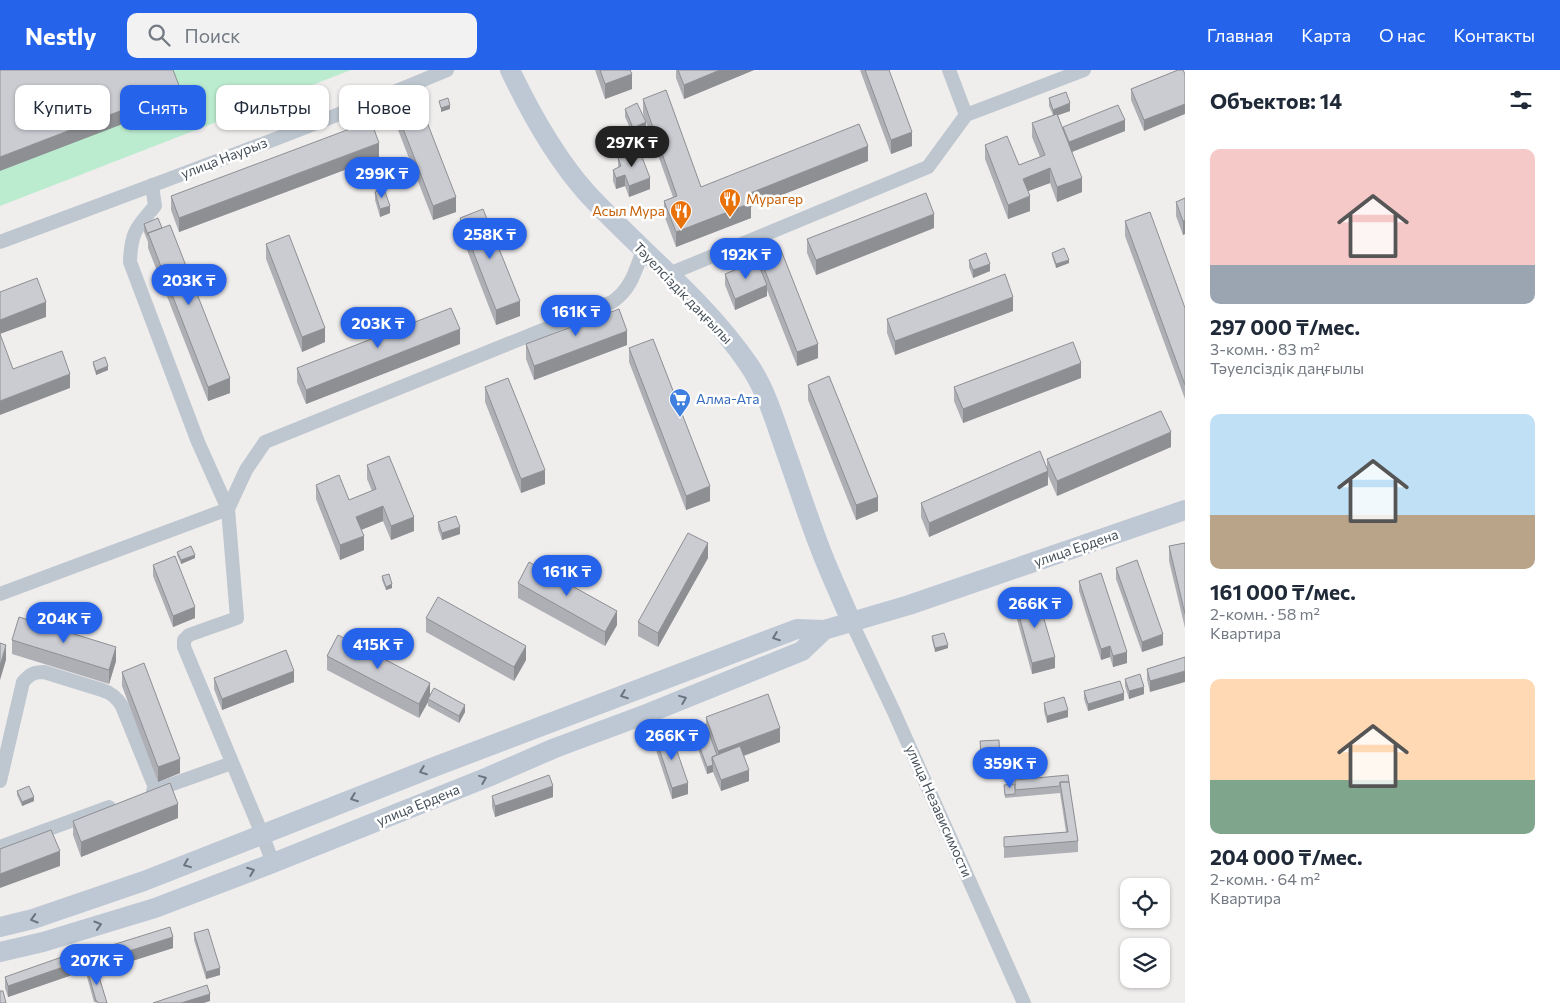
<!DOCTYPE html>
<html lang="ru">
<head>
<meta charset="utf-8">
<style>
	body { margin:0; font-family:Commissioner,sans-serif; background:#f2f2f3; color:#1f2937; height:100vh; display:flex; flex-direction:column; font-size:19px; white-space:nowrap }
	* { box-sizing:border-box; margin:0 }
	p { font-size:16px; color:#747a83 }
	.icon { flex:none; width:28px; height:28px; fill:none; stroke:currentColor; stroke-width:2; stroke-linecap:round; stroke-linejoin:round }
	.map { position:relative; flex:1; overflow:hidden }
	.panel { display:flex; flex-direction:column; background:#fff; width:375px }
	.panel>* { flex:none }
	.guide { position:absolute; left:15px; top:15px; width:475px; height:45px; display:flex; gap:10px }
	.tools { position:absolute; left:1120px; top:808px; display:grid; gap:10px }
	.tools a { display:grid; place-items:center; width:50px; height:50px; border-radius:10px; background:#fff; box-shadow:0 1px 4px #0004; font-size:25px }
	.price { position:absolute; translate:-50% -42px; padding:0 11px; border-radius:18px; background:#2563eb; color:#fff; font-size:16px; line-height:32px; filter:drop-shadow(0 1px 2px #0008) }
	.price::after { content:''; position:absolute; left:50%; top:30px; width:15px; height:11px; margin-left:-8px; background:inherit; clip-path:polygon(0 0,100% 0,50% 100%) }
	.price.active { background:#222; color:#fff }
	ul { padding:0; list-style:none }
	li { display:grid; align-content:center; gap:10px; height:265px; padding:0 25px }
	li span { display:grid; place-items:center; height:155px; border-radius:10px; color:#555 }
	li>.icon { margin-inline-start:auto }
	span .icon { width:90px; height:90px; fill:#fffc; stroke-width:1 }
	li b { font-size:21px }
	h2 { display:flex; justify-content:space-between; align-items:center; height:60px; padding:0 25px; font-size:21px }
	.chip { padding:0 18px; border-radius:10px; background:#fff; box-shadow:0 1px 4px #0004; font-size:18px; line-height:45px }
	.chip.active { background:#2563eb; color:#fff }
	header { display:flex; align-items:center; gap:30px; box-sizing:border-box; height:70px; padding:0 25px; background:#2563eb; color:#fff }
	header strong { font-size:24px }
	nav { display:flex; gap:28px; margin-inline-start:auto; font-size:18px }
	.search { width:350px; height:45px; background:#f2f2f3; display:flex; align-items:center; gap:12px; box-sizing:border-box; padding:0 18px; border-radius:10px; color:#747a83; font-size:19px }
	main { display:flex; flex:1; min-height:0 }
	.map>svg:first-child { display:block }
</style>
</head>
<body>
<header>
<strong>Nestly</strong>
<div class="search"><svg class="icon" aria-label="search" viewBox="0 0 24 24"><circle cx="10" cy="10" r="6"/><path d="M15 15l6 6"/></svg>Поиск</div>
<nav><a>Главная</a><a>Карта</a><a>О нас</a><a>Контакты</a></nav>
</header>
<main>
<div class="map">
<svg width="1185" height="933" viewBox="0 0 1185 933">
	<rect width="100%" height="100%" fill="#f0eded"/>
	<!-- green -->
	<path fill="#bcecd0" d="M0 0H351L0 136Z"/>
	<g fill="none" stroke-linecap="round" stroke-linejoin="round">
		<!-- street -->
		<path stroke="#bec7cf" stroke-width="14" d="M949 0 966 45
			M152 115 155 136C136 158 131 162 130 192L198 372 228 439 237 548 189 565 184 570V577L262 764 273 793
			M0 172C150 116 300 62 447 0
			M669 204 928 97 966 45 1084 0
			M0 524 228 439 246 400 265 372 612 232C631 219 635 202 643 180
			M851 551 894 642 1024 933
			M0 711 23 612C30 604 34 602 44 602L102 620C112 623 117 628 122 636L156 720
			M153 721 232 693
			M0 777 109 737"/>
		<!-- secondary -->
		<path stroke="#bec8d4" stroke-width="20" d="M510 0C530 42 555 87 586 122 639 180 704 229 749 295 767 321 776 355 787 385 798 416 808 447 820 478 829 502 841 527 851 551
			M0 857 33 849 144 811 434 697 797 559 824 560 909 535 1185 440
			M0 882 43 872 155 838 273 793 488 707 555 678 649 643 802 581 824 560"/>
	</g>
	<!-- wall -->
	<path fill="#aeafb5" d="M595 0H630L632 19 605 29Z
		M676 0H754L684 29 676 8Z
		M860 0H889L912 76 891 84Z
		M1178 0 1144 61 1131 30V19Z
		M1049 28 1070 41 1058 45 1063 59V57L1125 61 1072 82 1082 122 1057 132 1050 113 1028 121 1030 141 1008 149 985 89V75L1019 95 1040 87 1032 67V53L1053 45 1049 36Z
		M643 29 701 117 868 91 751 137V148L676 177 664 145V131L673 127 646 52V59L633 65 625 47V39L645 50 643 43Z
		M393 40 423 43 456 142 433 150 393 47Z
		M379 87 179 162 171 140V126Z
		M618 88 650 119 629 127 625 116 616 119 613 111V100L618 98Z
		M375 122 390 143 380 147 375 130Z
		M1185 128V164L1183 165 1176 146V132Z
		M460 148 520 246 496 255 460 162Z
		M1125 151 1185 238V329L1125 166Z
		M144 154 162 158 230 323 208 331 148 178V172L144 162Z
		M934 158 816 205 807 183V169Z
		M266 174 325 272 302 282 266 189Z
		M1052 183 1069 193 1056 198 1052 186Z
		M760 188 818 288 797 296 767 220V226L735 240 725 215V204L760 198Z
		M969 190 990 201 973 208 969 197Z
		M1013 241 895 285 887 263V249Z
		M460 274 306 334 297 312V298Z
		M526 274 627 275 534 310 526 289Z
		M629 278 710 431 686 440 629 292Z
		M93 292 108 300 96 305 93 295Z
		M1081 308 963 353 954 331V317Z
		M808 315 878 441 856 450 808 330Z
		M485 317 545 414 521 423 485 332Z
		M1171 377 1057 426 1048 406V415L929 467 921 447V433L1047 398V389Z
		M367 395 414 461 391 470 383 451 361 460 364 480 340 490 316 429V415L349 430 372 421 367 409Z
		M438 452 460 464 442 470 438 459Z
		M1185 473V558L1169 491V476Z
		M177 482 195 488 181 494 177 485Z
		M708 488 658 577 638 566V552Z
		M153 495 195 548 173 557 153 506Z
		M1116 498 1163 575 1142 582 1116 509Z
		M382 506 392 518 386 520 382 510Z
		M1079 511 1127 593 1113 597 1110 587 1101 590 1079 521Z
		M518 513 617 555 605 576 518 528Z
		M1015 531 1055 598 1032 604 1015 542Z
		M426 548 526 590 514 611 426 562Z
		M932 566 948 578 935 582 932 570Z
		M12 570 116 591 109 614 12 584Z
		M327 586 430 625 465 642 459 653 428 636V632L419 648 327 600Z
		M1185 587 1150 622 1147 610V599Z
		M122 602 180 703 158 712 122 616Z
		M214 608 294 612 222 640 214 619Z
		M1125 609 1144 624 1129 629 1125 616Z
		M1084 621 1124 630 1088 641 1084 629Z
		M1044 633 1068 647 1047 653 1044 641Z
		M706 647 780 672 744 686 749 711 721 721 713 702 707 704 693 666V659L706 654Z
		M656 669 688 724 672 729 656 680Z
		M980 671 1000 694V701L982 703Z
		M1069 712 1078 771V782L1004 788V767L1066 762 1060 723 1005 728 1004 715Z
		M17 721 34 731 22 736 17 725Z
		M492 726 553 727 495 747 492 737Z
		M178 748 81 787 73 765V751Z
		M194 863 220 905 206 909 194 870Z
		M109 876 173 878 113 897 109 887Z
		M88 889 100 903H98L107 933 94 932 87 907V899L90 898 88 893Z
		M78 899 75 900V904L8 927 5 918V907Z"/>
	<!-- shaded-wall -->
	<path fill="#8d8f93" d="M720 0H754L684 29V15Z
		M632 4V19L605 29V14Z
		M180 18V32L0 101V87Z
		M1070 33V41L1053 47V40Z
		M1185 34V44L1144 61V50Z
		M450 35V39L441 42V38Z
		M1125 50V61L1069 83V72Z
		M646 52V59L633 65V58Z
		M912 62V76L891 84V70Z
		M379 73V87L179 162V148Z
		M868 76V91L751 137V148L676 177V162L748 124Z
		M1050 98V113L1023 123V109Z
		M625 105V116L616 119V108Z
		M650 108V119L629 127V116Z
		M1082 108V122L1057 132V117Z
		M1030 126V141L1008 149V135Z
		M456 127V142L433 150V136Z
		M390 136V143L380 147V139Z
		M934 144V158L816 205V190Z
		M1185 150V164L1183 165V151Z
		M1069 190V193L1056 198V194Z
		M990 194V201L973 208V200Z
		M767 215V226L735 240V229Z
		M1013 227V241L895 285V271Z
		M520 231V246L496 255V240Z
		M46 232V247L0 264V250Z
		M325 258V272L302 282V267Z
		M460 259V274L306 334V320Z
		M627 261V275L534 310V296Z
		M818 274V288L797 296V282Z
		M1081 293V308L963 353V339Z
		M108 296V300L96 305V301Z
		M70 304V318L0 345V331Z
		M230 308V323L208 331V317Z
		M1171 362V377L1057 426V411Z
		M545 400V414L521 423V409Z
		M1048 401V415L929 467V453Z
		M710 416V431L686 440V426Z
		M878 427V441L856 450V435Z
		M383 436V451L356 462V447Z
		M414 447V461L391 470V456Z
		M460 457V464L442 470V463Z
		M364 466V480L340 490V475Z
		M708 473V488L658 577V563Z
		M195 485V488L181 494V490Z
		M392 514V518L386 520V517Z
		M195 537V548L173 557V546Z
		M617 541V555L605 576V562Z
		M1163 564V575L1142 582V572Z
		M6 575V590L0 610V596Z
		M948 575V578L935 582V578Z
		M526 576V590L514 611V597Z
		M1110 576V587L1101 590V579Z
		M116 577V591L109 614V600Z
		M1127 582V593L1113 597V586Z
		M1055 587V598L1032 604V593Z
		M294 601V612L222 640V629Z
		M1185 601V612L1150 622V611Z
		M430 613V628L428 629V632L419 648V634Z
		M1144 617V624L1129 629V621Z
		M1124 623V630L1088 641V634Z
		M465 635V642L459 653V646Z
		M1068 640V647L1047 653V646Z
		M780 658V672L715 696 718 688V681Z
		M180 689V703L158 712V697Z
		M713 695V702L707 704V697Z
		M749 700V711L721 721V710Z
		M688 713V724L672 729V718Z
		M553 716V727L495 747V736Z
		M34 727V731L22 736V732Z
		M178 734V748L81 787V772Z
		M60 781V796L0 818V804Z
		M173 867V878L113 897V886Z
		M78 888V899L75 900V904L8 927V916Z
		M220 898V905L206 909V902Z
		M210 924V931L204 933H181Z"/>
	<!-- building -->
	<path fill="#caccd2" stroke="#8d8f93" d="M0 0H173L180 18 0 87Z
		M600 0H630L632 4 605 14Z
		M678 0H720L684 15Z
		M865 0H889L912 62 891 70Z
		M1178 0H1183L1185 4V34L1144 50 1131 19Z
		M666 20 701 117 859 54 868 76 748 124 751 133 676 162 664 131 677 126 643 29Z
		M1066 22 1070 33 1053 40 1049 28Z
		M448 28 450 35 441 38 439 31Z
		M419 30 423 40 422 41 420 34 397 43V50L393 40Z
		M637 33 646 52 633 58 625 39Z
		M420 34 456 127 433 136 397 43Z
		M1118 35 1125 50 1069 72 1063 57Z
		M1057 44 1082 108 1057 117 1050 98 1023 109 1030 126 1008 135 985 75 1007 66 1019 95 1045 85 1032 53Z
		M371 51 379 73 179 148 171 126Z
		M639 79 650 108 629 116 625 105 616 108 613 100 621 96 618 88Z
		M384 119 390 136 380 139 375 122Z
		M926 123 934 144 816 190 807 169Z
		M1185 128V150L1183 151 1176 132Z
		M483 139 520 231 496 240 460 148Z
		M1150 142 1185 238V315L1125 151Z
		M158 148 162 158 148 163V165L144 154Z
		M170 155 230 308 208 317 148 163Z
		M289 165 325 258 302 267 266 174Z
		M1064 178 1069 190 1056 194 1052 183Z
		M781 180 818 274 797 282 760 188Z
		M986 183 990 194 973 200 969 190Z
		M757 191 767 215 735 229 725 204Z
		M1005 204 1013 227 895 271 887 249Z
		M37 208 46 232 0 250V222Z
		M451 238 460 259 306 320 297 298Z
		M619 239 627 261 534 296 526 274Z
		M0 264 13 299 62 281 70 304 0 331Z
		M653 269 710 416 686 426 629 278Z
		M1073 272 1081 293 963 339 954 317Z
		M105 287 108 296 96 301 93 292Z
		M829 306 878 427 856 435 808 315Z
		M508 308 545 400 521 409 485 317Z
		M1161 341 1171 362 1057 411 1047 389Z
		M1040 381 1048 401 929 453 921 433Z
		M389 386 414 447 391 456 383 436 356 447 364 466 340 475 316 415 339 405 349 430 376 419 367 395Z
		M456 446 460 457 442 463 438 452Z
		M688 463 708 473 658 563 638 552Z
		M1185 473V544L1169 476Z
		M191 476 195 485 181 490 177 482Z
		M175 486 195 537 173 546 153 495Z
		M1137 490 1163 564 1142 572 1116 498Z
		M529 492 617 541 605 562 518 513Z
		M1101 503 1127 582 1113 586 1110 576 1101 579 1079 511Z
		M389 504 392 514 386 517 382 506Z
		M1037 525 1055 587 1032 593 1015 531Z
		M438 527 526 576 514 597 426 548Z
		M19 547 116 577 109 600 12 570Z
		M944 563 948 575 935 578 932 566Z
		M338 565 430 613 419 634 327 586Z
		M0 573 6 575 0 596Z
		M286 580 294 601 222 629 214 608Z
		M1185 587V601L1150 611 1147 599Z
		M144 593 180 689 158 697 122 602Z
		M1140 604 1144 617 1129 621 1125 609Z
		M1120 611 1124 623 1088 634 1084 621Z
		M434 618 465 635 459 646 428 629Z
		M768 624 780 658 718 681 706 647Z
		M1064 627 1068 640 1047 646 1044 633Z
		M706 654 717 685 712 687V690L713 695 707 697 693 659Z
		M671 664 688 713 672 718 656 669Z
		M999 670 1000 694 982 695 980 671Z
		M740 676 749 700 721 710 712 687Z
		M549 705 553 716 495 736 492 726Z
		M1068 705 1069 712H1060V716L1015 720V710Z
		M1060 712H1069L1078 771 1004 777V767L1068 762Z
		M170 713 178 734 81 772 73 751Z
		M1015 714V724L1005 725 1004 715Z
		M29 716 34 727 22 732 17 721Z
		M51 760 60 781 0 804V779Z
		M170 857 173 867 113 886 109 876Z
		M208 859 220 898 206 902 194 863Z
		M76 882 78 888 73 889 75 893 8 916 5 907Z
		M96 887 100 899 97 900 96 897 91 898 88 889Z
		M96 897 107 933H98L97 931H96L87 899Z
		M207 915 210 924 181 933H153Z
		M0 921H3L6 933H0Z"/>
	<!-- one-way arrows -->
	<defs><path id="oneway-chevron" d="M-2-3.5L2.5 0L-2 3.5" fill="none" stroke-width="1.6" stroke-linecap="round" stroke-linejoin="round" transform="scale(1.25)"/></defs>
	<g stroke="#6a747f">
		<use href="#oneway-chevron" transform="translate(776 567) rotate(159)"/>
		<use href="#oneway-chevron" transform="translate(624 625) rotate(159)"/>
		<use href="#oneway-chevron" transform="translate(683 629) rotate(-22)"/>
		<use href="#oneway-chevron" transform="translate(423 701) rotate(159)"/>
		<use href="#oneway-chevron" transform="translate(483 709) rotate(-22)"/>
		<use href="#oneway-chevron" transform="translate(354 728) rotate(159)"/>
		<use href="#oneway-chevron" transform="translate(187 794) rotate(158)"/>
		<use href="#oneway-chevron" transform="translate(251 801) rotate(-21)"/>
		<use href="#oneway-chevron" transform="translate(34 849) rotate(164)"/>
		<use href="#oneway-chevron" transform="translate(98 855) rotate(-17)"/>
	</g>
	<!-- icons -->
	<defs>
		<g id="restaurant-pin" transform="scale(1.125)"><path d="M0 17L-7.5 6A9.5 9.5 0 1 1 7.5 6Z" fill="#e8710a" stroke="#fff"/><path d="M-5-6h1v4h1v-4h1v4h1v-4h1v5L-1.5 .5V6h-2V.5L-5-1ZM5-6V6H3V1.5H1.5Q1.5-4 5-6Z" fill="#fff"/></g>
		<g id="supermarket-pin" transform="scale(1.125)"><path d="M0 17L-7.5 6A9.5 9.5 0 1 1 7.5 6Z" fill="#3f7fe0" stroke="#fff"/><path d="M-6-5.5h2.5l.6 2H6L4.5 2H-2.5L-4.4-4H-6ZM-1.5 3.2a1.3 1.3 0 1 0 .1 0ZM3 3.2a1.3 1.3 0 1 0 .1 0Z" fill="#fff"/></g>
	</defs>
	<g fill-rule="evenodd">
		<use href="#restaurant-pin" x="730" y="129"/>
		<use href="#restaurant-pin" x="681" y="141"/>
		<use href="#supermarket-pin" x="680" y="329"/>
	</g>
	<g text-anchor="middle" stroke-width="5" stroke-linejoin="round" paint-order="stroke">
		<!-- street labels -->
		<g font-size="14" fill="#46505a" stroke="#fff">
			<text transform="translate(224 88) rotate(-21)" y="5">улица Наурыз</text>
			<text transform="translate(683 223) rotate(46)" y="5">Тәуелсіздік даңғылы</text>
			<text transform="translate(1076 478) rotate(-19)" y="5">улица Ердена</text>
			<text transform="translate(418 735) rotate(-22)" y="5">улица Ердена</text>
			<text transform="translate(939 741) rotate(66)" y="5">улица Независимости</text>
		</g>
		<!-- food labels -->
		<g font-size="14" fill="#c56008" stroke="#fff" text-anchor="start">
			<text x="746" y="134">Мурагер</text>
			<text x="665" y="146" text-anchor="end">Асыл Мура</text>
		</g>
		<!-- shop labels -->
		<g font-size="14" fill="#366cbe" stroke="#fff" text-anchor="start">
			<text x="696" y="334">Алма-Ата</text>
		</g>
	</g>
</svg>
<div class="tools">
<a><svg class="icon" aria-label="locate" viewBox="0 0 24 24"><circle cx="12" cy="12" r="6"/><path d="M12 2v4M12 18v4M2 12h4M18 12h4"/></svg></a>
<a><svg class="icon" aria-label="layers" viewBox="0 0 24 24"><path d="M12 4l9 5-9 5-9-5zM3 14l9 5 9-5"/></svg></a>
</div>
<b class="price active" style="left:632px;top:98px">297K ₸</b>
<b class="price" style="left:382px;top:129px">299K ₸</b>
<b class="price" style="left:490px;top:190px">258K ₸</b>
<b class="price" style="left:746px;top:210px">192K ₸</b>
<b class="price" style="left:189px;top:236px">203K ₸</b>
<b class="price" style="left:576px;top:267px">161K ₸</b>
<b class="price" style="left:378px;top:279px">203K ₸</b>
<b class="price" style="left:567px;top:527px">161K ₸</b>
<b class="price" style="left:1035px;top:559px">266K ₸</b>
<b class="price" style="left:64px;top:574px">204K ₸</b>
<b class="price" style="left:378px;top:600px">415K ₸</b>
<b class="price" style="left:672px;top:691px">266K ₸</b>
<b class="price" style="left:1010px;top:719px">359K ₸</b>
<b class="price" style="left:97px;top:916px">207K ₸</b>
<div class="guide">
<a class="chip">Купить</a>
<a class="chip active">Снять</a>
<a class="chip">Фильтры</a>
<a class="chip">Новое</a>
</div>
</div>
<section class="panel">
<h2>Объектов: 14<svg class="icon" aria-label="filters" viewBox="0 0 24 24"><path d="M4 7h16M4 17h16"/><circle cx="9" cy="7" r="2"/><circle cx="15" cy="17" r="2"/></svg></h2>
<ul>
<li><span style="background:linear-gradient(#f6c9c9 75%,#9aa5b1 0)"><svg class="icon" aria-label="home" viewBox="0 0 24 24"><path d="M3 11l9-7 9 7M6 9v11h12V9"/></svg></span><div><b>297 000 ₸/мес.</b><p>3-комн. · 83 m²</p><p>Тәуелсіздік даңғылы</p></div></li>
<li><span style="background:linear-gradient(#bfe0f5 65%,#b9a48a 0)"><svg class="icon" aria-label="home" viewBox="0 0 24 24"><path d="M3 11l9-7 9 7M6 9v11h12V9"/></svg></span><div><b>161 000 ₸/мес.</b><p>2-комн. · 58 m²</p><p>Квартира</p></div></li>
<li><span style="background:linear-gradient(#ffd9b3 65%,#7fa58c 0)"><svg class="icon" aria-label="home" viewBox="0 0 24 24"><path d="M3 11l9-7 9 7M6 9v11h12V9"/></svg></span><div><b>204 000 ₸/мес.</b><p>2-комн. · 64 m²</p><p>Квартира</p></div></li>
</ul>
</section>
</main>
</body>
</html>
